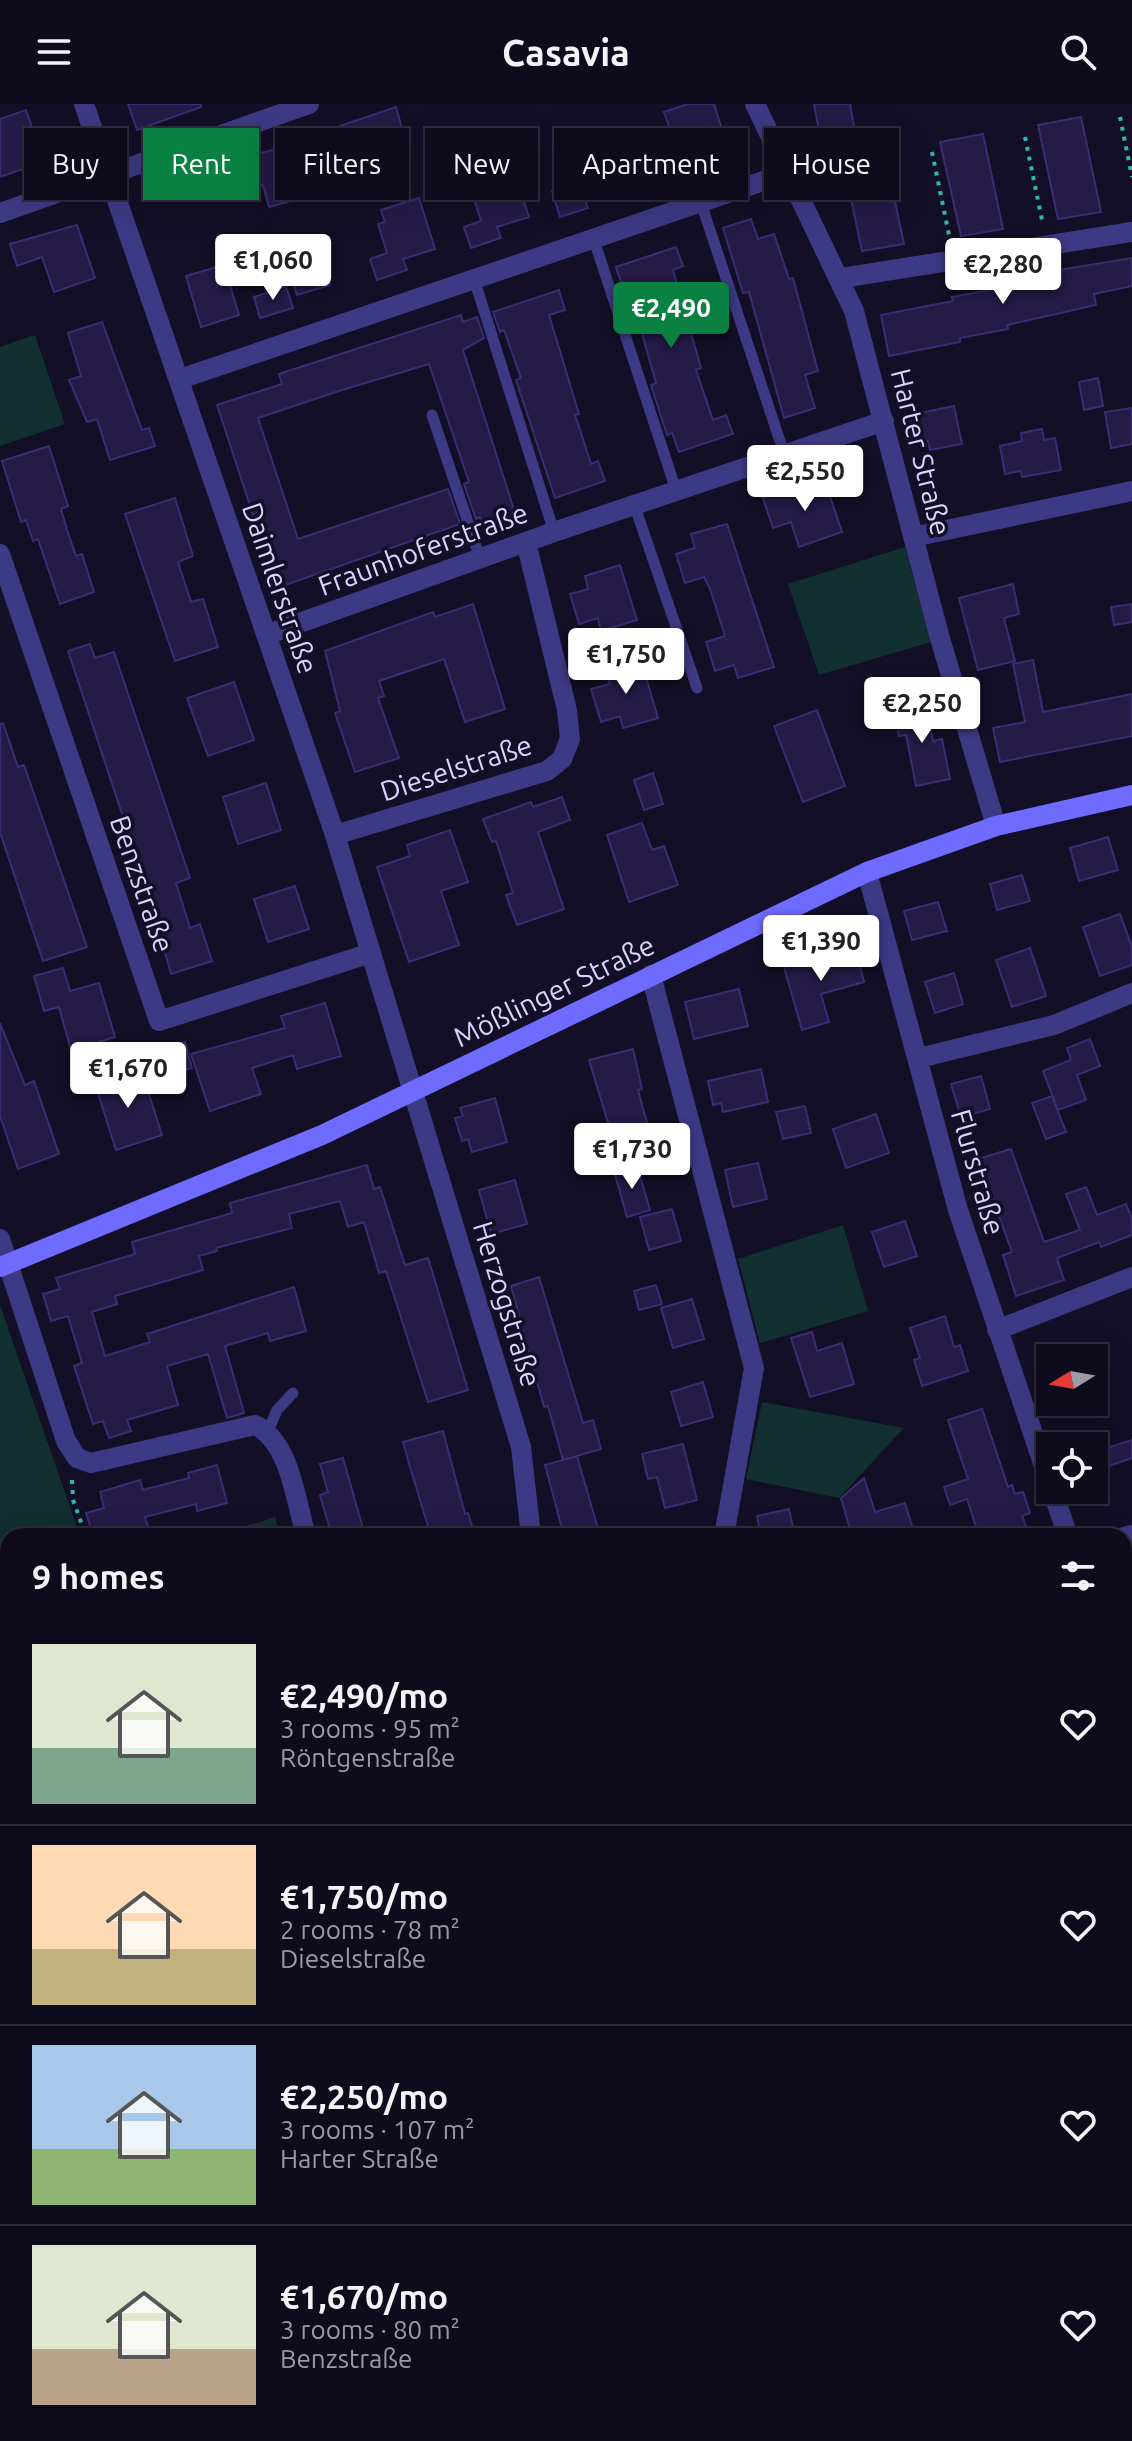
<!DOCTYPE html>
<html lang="en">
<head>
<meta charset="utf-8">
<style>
	body { margin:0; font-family:Ubuntu,sans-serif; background:#1c1929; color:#f1f3f6; height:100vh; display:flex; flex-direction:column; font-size:30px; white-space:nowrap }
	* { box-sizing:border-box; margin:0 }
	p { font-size:26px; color:#9b9ba3 }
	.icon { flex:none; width:44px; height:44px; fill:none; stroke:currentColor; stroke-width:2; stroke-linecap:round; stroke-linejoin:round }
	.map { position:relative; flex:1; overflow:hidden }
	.panel { position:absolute; left:0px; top:1424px; width:1132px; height:914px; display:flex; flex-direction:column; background:#0e0b1c; border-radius:24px 24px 0 0; box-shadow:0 8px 32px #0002,0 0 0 2px #2e2b3b }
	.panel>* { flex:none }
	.banner { position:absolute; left:24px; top:24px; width:1084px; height:72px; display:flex; gap:16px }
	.needle { width:52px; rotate:259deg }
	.tools { position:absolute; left:1036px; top:1240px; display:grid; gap:16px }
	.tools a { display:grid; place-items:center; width:72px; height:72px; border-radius:0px; background:#0e0b1c; box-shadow:0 8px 32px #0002,0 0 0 2px #2e2b3b; font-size:40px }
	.price { position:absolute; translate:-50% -68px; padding:0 18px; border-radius:8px; background:#fff; color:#222; font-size:26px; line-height:52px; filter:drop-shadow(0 2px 4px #0008) }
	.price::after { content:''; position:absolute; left:50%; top:48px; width:24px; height:18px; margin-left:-12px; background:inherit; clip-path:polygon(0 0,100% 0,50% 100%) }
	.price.on { background:#0b8043; color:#fff }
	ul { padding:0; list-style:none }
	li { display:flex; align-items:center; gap:24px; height:200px; padding:0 32px }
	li+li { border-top:2px solid #2e2b3b }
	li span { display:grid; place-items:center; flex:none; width:224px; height:160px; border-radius:0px; color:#555 }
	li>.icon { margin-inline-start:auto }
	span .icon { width:96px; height:96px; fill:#fffc; stroke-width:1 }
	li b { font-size:34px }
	h2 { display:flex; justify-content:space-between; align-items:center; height:96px; padding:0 32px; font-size:34px }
	.chip { padding:0 28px; border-radius:0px; background:#0e0b1c; box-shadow:0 8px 32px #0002,0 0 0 2px #2e2b3b; font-size:28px; line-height:72px }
	.chip.on { background:#0b8043; color:#fff }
	header { display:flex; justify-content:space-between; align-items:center; height:104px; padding:0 32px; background:#0e0b1c; font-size:36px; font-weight:700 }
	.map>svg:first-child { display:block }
</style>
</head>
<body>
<header><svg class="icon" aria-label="menu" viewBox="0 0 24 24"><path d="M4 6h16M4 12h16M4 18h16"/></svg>Casavia<svg class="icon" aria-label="search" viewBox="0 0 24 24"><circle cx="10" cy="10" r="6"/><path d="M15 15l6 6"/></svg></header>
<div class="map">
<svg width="1132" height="2337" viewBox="0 0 1132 2337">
	<rect width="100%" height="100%" fill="#130f26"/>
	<!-- green -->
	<path fill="#12302f" d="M35 231 65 320 0 342V243Z
		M905 443 931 538 819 571 788 480Z
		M843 1121 868 1207 760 1239 738 1155Z
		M0 1201 80 1432H8V1495L0 1498Z
		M762 1298 904 1324 839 1394 746 1375Z
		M275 1413 280 1432H215Z
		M8 1982V2330H17L0 2337V1985Z
		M328 2330H445L448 2337H328Z
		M679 2330H770L773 2337H682Z"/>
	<!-- building -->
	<path fill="#241b47" stroke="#3b2d73" stroke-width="2" d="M128 0H201V3L137 26Z
		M688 0H714L728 44 681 59 684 66 658 75 648 45 674 37 664 8Z
		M814 0H850L859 50 884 46 904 140 862 147 837 29 820 32Z
		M396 3 406 39 370 50 367 37 346 43 340 22Z
		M26 6 44 58 0 73V15Z
		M1081 13 1101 108 1058 115 1038 21Z
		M983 30 1003 125 961 132 940 38Z
		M606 34 622 81 584 93 588 104 560 113 552 87 572 80 562 48Z
		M312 37 322 74 298 81 301 94 269 103 263 81 244 86 235 55Z
		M512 61 529 113 497 123 501 134 471 144 464 123 481 117 472 88 479 86 475 74Z
		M419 94 435 145 403 155 407 166 377 176 370 155 387 149 378 120 385 118 381 106Z
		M751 115 758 135 774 130 789 175 793 174 818 267 805 271 815 304 784 314 749 188 743 189 723 124Z
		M77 121 95 174 54 188 42 153 17 162 10 140Z
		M316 139 330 181 297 191 283 149Z
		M676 143 683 162 673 166 701 264 696 266 713 316 726 311 733 330 679 348 672 329 667 331 651 281 656 279 628 180 622 182 616 163Z
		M1132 154V182L1094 190 1096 201 1007 221 1008 225 960 234V238L889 252 881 211 953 197 952 193 1000 184 999 180 1046 171V168Z
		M224 161 239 211 201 223 186 172Z
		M286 182 293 204 260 214 254 193Z
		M559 186 565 206 549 211 579 310 575 311 583 335 591 360 598 357 605 377 555 394 516 276 521 274 504 226 500 228 493 208Z
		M461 211 463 218 477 213 484 234 463 246 515 409 482 419 480 413 476 415 464 380 469 378 429 260 342 286 258 314 298 435 448 385 460 420 277 484 217 301 282 280 279 270Z
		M102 218 142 326 149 324 155 342 110 356 97 315 87 318 69 276 81 272 68 229Z
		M1098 274 1103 302 1084 306 1079 278Z
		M954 302 962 340 930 346 928 337 911 340 905 312Z
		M1132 304V340L1111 344 1105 308Z
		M1042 325 1044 336 1055 334 1061 366 1022 373 1021 367 1005 370 1000 342 1022 337 1021 329Z
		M49 342 68 402 61 405 67 426 76 452 82 450 94 488 60 500 38 435 33 437 26 416 21 418 2 357Z
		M825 378 842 428 799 443 791 418 773 424 763 394 781 388 782 392Z
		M175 394 193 452 178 458 191 498 203 495 218 543 175 557 125 410Z
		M727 420 774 563 738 574 734 561 715 567 706 538 725 532 710 485 704 473 685 479 676 450 695 444 691 430Z
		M620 461 637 516 601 527 598 514 579 520 570 490 588 485 585 472Z
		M1013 480 1019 510 1004 514 1015 557 978 566 959 494Z
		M473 500 505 605 465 618 444 555 379 577 384 592 378 594 399 654 355 668 335 609 340 607 325 547 433 508 435 513Z
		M1132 500V518L1114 521 1111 503Z
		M90 540 95 554 114 548 190 774 176 779 190 824 200 820 212 857 171 870 148 788 68 547Z
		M641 556 658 614 623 624 620 612 601 618 591 585 610 580 606 567Z
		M1033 556 1043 608 1132 590V632L1000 658 993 624 1025 618 1013 560Z
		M234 578 254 636 208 652 187 594Z
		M926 600 933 637 942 635 950 675 916 682 906 631 899 632 894 606Z
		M817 606 845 682 803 698 774 622Z
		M3 619 18 663 24 661 87 843 43 857 0 728V620Z
		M653 669 663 700 644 706 634 676Z
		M266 679 281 726 238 740 223 693Z
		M562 693 570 716 538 728 564 805 517 821 506 791 513 789 496 737 492 738 483 715 531 698 533 703Z
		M642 719 652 746 664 742 678 781 629 798 607 731Z
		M450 726 468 778 441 787 459 841 409 858 377 763 410 752 407 741Z
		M1108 733 1118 766 1079 777 1070 744Z
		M1022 771 1030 797 997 806 990 780Z
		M295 782 309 825 268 838 254 795Z
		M938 798 947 827 912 836 904 807Z
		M1120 810 1132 843V861L1100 872 1083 823Z
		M855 843 864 878 821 890 829 918 802 926 784 863Z
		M1030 844 1046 892 1012 903 996 856Z
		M63 864 70 887 99 879 115 933 71 946 59 903 44 907 34 872Z
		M954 869 963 900 935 909 925 878Z
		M739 885 748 922 694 935 685 898Z
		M325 899 341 952 297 965 293 951 252 964 261 990 210 1007 191 950 285 924 281 912Z
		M0 919 25 981 34 977 59 1050 18 1065 0 1012Z
		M1090 935 1100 962 1077 971 1086 996 1058 1006 1043 967 1071 956 1067 944Z
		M185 938 192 964 149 976 141 950Z
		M633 945 642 985 638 986 657 1056 622 1065 589 956Z
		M141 965 162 1031 116 1046 95 980Z
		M761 965 768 998 723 1008 721 999 713 1001 708 977Z
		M981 972 990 1005 961 1013 951 980Z
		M1052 992 1066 1028 1046 1035 1032 999Z
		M495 994 507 1038 472 1048 468 1035 462 1037 455 1014 463 1012 460 1004Z
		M805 1002 811 1029 783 1035 776 1008Z
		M876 1010 889 1049 846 1064 833 1025Z
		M1011 1045 1044 1138 1080 1126 1066 1090 1086 1083 1097 1111 1126 1100 1132 1115V1131L1101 1143 1099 1138 1057 1154 1064 1176 1016 1192 1003 1151 1012 1148 978 1055Z
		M758 1059 767 1095 733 1103 725 1066Z
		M367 1061 374 1085 380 1083 405 1161 428 1154 468 1286 428 1298 386 1167 379 1169 364 1118 348 1123 340 1097 289 1110 292 1124 216 1144 217 1147 199 1152 203 1166 115 1192 117 1200 92 1208 105 1252 150 1238 147 1230 294 1183 306 1227 270 1237 268 1229 225 1242 244 1309 227 1314 208 1250 167 1262 178 1301 127 1316 131 1327 109 1334 103 1317 93 1320 74 1262 82 1259 68 1212 51 1217 43 1190 60 1185 56 1174 135 1150 132 1138 232 1109 230 1099Z
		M637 1061 650 1106 627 1113 614 1067Z
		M515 1076 527 1120 491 1130 479 1086Z
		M672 1105 681 1137 649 1146 640 1113Z
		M905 1117 917 1152 884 1163 872 1128Z
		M539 1173 583 1319 593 1316 601 1345 563 1356 548 1302 544 1303 511 1182Z
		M656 1181 662 1200 639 1206 634 1187Z
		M692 1195 704 1235 673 1244 661 1204Z
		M945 1212 954 1243 960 1241 968 1267 922 1282 914 1256 920 1254 910 1224Z
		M812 1228 817 1247 842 1239 854 1280 810 1293 791 1234Z
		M703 1278 713 1313 681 1322 671 1288Z
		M982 1305 1008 1383 1012 1381 1015 1390 1023 1388 1030 1409 1022 1412 1026 1422 996 1432H979L967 1395 950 1401 944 1383 968 1375 948 1316Z
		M443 1327 465 1410 468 1409 475 1432H431L410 1363 403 1338Z
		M1132 1336V1354L1094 1367V1348Z
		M683 1340 697 1396 665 1404 657 1373 648 1375 642 1350Z
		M577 1352 600 1432H564L545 1361Z
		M343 1354 351 1382 365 1432H332L320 1391 328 1388 320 1360Z
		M217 1361 227 1399 197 1407 196 1400 145 1413 148 1423 117 1432 113 1425 93 1431 86 1409 104 1404 100 1388 140 1376 143 1386 189 1374 188 1369Z
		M864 1374 875 1408 905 1399 915 1432H852L841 1394Z
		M789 1405 795 1432H761L757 1412Z"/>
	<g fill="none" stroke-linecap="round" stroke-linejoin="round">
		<!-- path -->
		<path stroke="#2fb8b0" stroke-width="4" stroke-dasharray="4 6" stroke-linecap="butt" d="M1120 13 1132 73
			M1025 33 1043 121
			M932 48 950 136
			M72 1376 73 1396 86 1432
			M1131 1900 1132 1902
			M323 2337V2330"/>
		<!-- lane -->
		<path stroke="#3d3a85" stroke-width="11" d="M701 99 784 349
			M594 136 676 386
			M475 178 554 428
			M432 311 480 454
			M634 400 697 584
			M268 1327 277 1306 293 1289
			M784 2330 788 2337"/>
		<!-- street -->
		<path stroke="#3d3a85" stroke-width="20" d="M84 0 335 731 521 1343 531 1432
			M755 0 854 207 939 531 996 722
			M0 109 309 0
			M841 174 1132 128
			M180 275 787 69
			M913 433 1132 387
			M0 450 159 917 371 849
			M266 531 554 428 884 317
			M335 731 547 667 562 655 570 635 567 606 526 438
			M867 768 958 1106 1050 1380
			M651 871 754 1264 724 1432
			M919 954 1054 921 1132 889
			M0 1135 66 1337 77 1354 91 1359 255 1321C290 1337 296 1398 306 1432
			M997 1226 1132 1173
			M1052 1386 1068 1432
			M1124 1433 1132 1431
			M1124 1678 1132 1700
			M1124 1754 1132 1751
			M1124 2117 1132 2113
			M573 2330 575 2337
			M610 2337 627 2330"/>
		<!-- secondary -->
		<path stroke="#6f6bff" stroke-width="20" d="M0 1163 322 1031 867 768 996 722 1132 691"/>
	</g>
	<g text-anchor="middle" stroke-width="7" stroke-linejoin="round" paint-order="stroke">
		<!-- street labels -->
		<g font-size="28" fill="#d9d4ff" stroke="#130f26">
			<text transform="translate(921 348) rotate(76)" y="10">Harter Straße</text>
			<text transform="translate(423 445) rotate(-20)" y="10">Fraunhoferstraße</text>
			<text transform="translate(280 484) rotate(71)" y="10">Daimlerstraße</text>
			<text transform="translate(456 664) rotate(-18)" y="10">Dieselstraße</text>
			<text transform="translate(142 780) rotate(71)" y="10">Benzstraße</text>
			<text transform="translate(554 887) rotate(-26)" y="10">Mößlinger Straße</text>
			<text transform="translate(978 1068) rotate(74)" y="10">Flurstraße</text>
			<text transform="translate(507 1200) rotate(73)" y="10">Herzogstraße</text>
		</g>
	</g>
</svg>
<div class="tools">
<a><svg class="needle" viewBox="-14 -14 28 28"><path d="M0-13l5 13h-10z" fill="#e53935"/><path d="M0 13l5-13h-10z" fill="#9b9ba3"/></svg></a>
<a><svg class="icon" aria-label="locate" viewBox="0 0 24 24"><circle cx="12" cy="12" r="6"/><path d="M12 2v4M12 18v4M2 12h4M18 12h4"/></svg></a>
</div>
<b class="price" style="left:273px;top:198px">€1,060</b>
<b class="price" style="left:1003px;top:202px">€2,280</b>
<b class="price on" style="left:671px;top:246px">€2,490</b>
<b class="price" style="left:805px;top:409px">€2,550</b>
<b class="price" style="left:626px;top:592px">€1,750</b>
<b class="price" style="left:922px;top:641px">€2,250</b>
<b class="price" style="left:821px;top:879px">€1,390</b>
<b class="price" style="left:128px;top:1006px">€1,670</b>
<b class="price" style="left:632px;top:1087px">€1,730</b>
<div class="banner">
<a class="chip">Buy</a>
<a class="chip on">Rent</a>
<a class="chip">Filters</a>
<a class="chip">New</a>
<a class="chip">Apartment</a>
<a class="chip">House</a>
</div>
<section class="panel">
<h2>9 homes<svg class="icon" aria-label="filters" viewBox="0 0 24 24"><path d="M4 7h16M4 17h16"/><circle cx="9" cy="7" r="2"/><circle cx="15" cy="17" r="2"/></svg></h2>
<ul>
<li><span style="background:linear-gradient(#dfe7d0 65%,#7fa58c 0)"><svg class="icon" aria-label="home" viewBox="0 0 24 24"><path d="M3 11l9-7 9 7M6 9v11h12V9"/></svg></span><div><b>€2,490/mo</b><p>3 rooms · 95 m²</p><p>Röntgenstraße</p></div><svg class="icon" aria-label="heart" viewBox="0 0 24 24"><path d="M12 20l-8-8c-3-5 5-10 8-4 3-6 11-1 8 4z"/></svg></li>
<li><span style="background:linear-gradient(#ffd9b3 65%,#c2b280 0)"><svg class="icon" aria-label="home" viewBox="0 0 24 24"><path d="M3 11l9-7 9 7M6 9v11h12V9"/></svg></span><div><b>€1,750/mo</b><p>2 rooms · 78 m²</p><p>Dieselstraße</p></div><svg class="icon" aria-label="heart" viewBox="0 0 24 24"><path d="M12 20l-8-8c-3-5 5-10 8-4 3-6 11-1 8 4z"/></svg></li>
<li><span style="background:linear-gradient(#a9c7e8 65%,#8fb573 0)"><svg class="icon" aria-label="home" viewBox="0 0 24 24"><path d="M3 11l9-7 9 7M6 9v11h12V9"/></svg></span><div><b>€2,250/mo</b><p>3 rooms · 107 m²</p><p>Harter Straße</p></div><svg class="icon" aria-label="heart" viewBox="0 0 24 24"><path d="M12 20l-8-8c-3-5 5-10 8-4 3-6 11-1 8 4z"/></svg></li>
<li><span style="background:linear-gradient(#dfe7d0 65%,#b9a48a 0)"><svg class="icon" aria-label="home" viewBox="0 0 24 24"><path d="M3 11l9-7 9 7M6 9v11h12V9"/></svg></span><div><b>€1,670/mo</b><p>3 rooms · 80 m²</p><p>Benzstraße</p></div><svg class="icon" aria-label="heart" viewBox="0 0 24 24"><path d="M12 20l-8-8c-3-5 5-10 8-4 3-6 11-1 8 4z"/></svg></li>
</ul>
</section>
</div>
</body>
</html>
